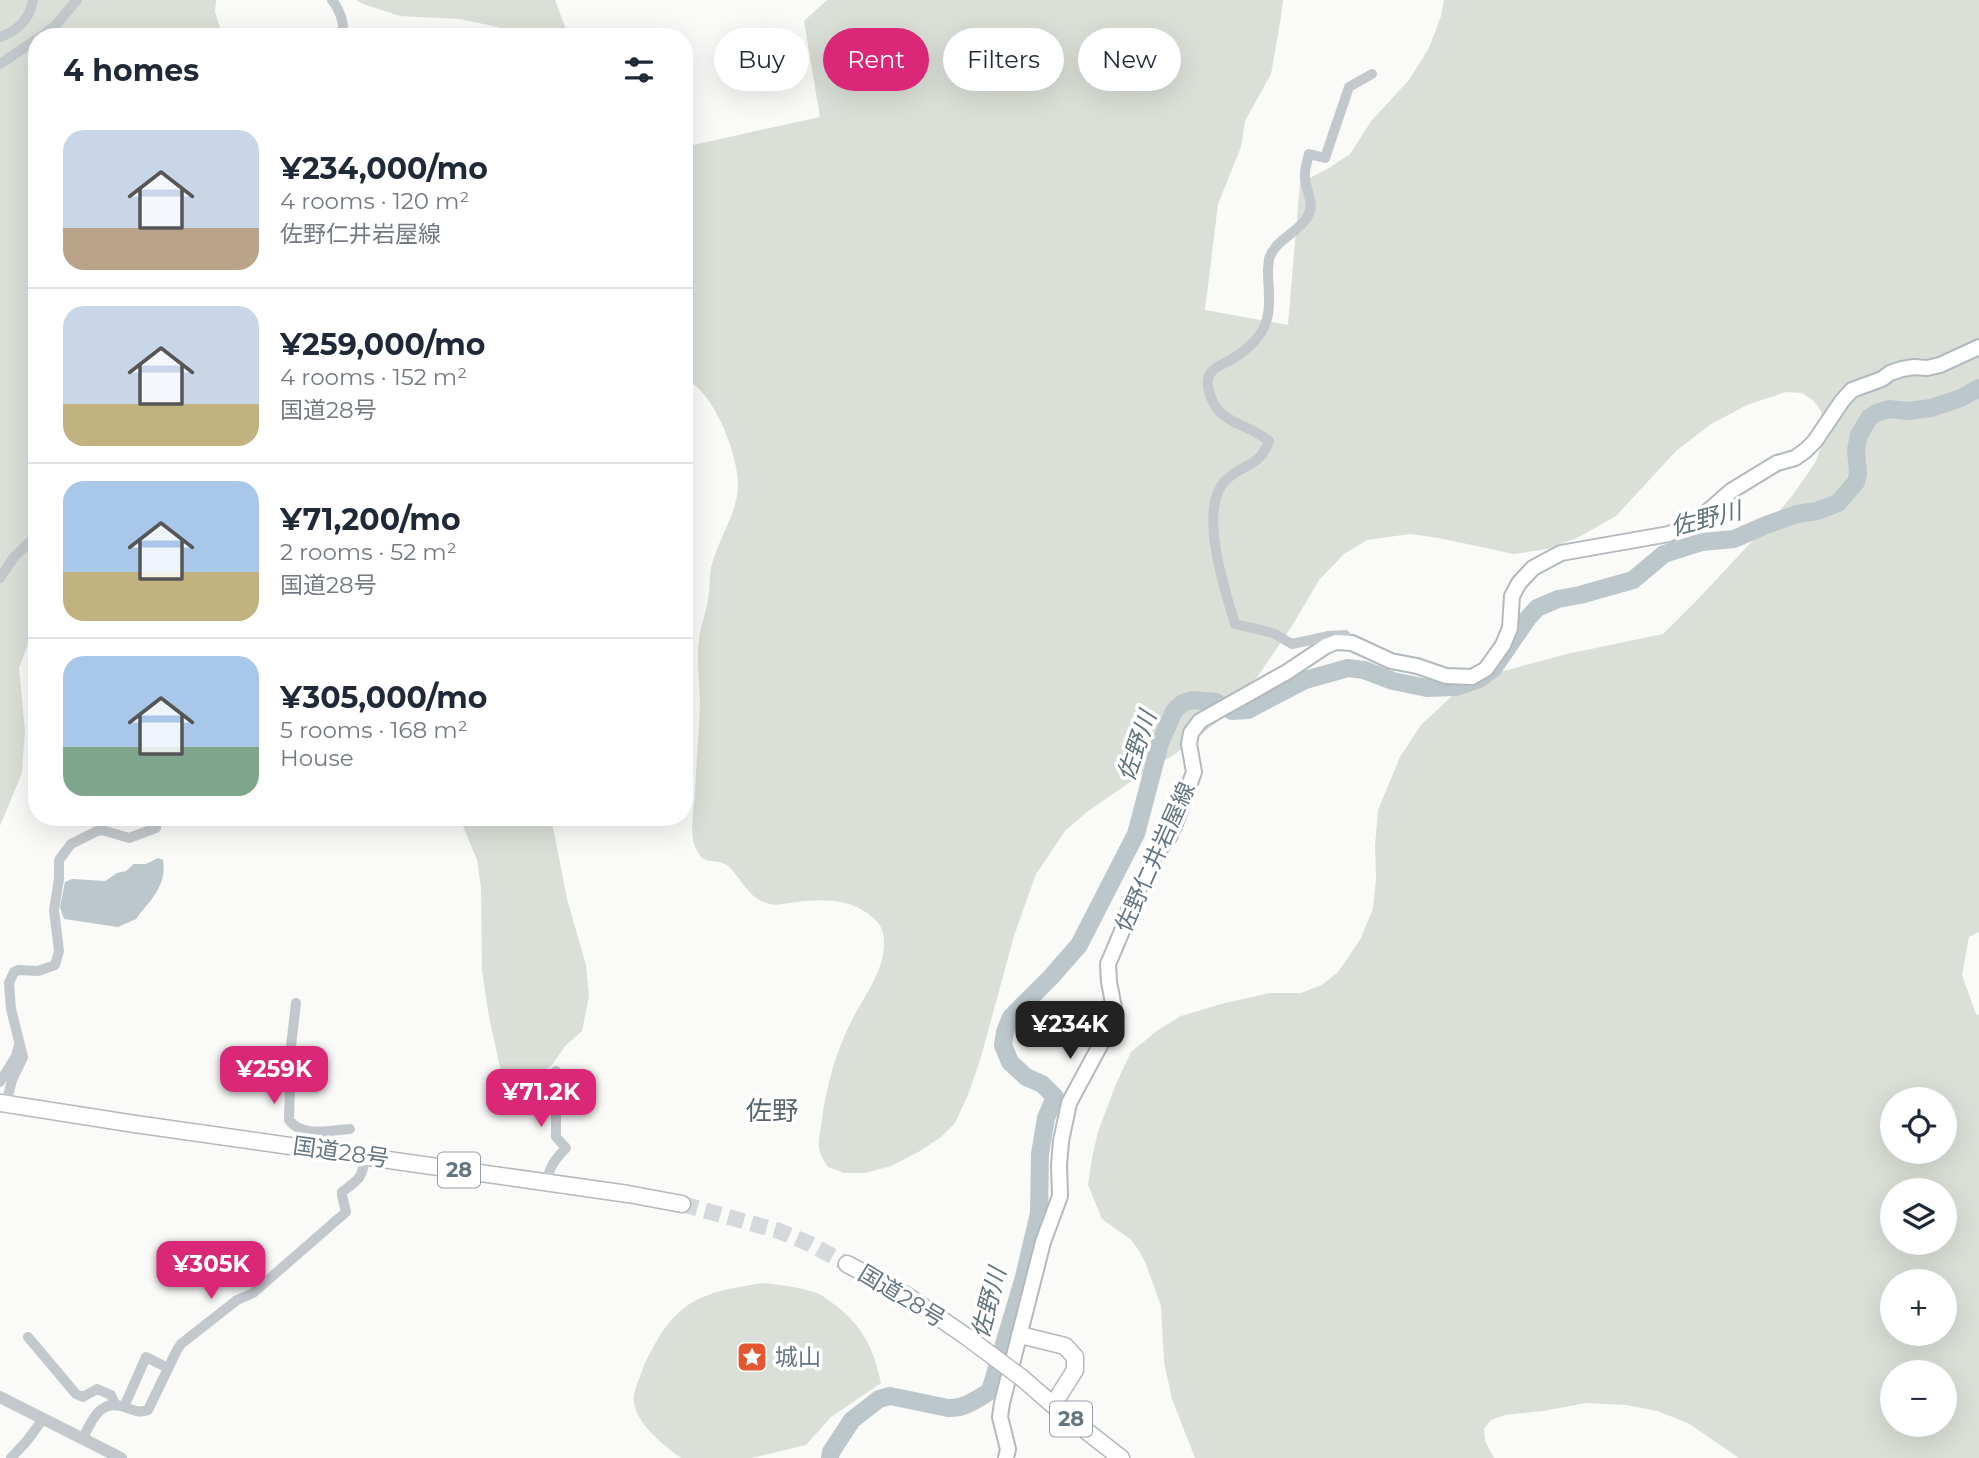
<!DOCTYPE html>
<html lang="en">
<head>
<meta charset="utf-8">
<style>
	body { margin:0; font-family:Montserrat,"Noto Sans JP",sans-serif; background:#f2f2f3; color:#1f2937; height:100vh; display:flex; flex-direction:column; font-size:26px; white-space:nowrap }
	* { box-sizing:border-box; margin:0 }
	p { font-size:23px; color:#747a83 }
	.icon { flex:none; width:38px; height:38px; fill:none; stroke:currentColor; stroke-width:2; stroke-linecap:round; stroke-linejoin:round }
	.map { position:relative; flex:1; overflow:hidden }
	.side { position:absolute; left:28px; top:28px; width:665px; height:798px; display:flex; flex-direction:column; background:#fff; border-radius:28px; box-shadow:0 7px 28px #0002 }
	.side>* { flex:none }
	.hud { position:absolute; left:714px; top:28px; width:665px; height:63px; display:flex; gap:14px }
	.buttons { position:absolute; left:1880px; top:1087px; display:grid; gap:14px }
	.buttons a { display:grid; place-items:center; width:77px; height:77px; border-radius:50%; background:#fff; box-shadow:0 7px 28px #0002; font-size:35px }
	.price { position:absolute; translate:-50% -60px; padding:0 16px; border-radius:14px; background:#db2777; color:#fff; font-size:23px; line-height:46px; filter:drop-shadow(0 2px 4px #0008) }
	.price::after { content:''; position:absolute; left:50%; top:42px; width:21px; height:16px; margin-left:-10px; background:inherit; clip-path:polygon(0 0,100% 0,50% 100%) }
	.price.active { background:#222; color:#fff }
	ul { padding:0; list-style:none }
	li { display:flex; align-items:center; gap:21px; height:175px; padding:0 35px }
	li+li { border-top:2px solid #e0e1e3 }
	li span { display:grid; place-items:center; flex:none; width:196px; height:140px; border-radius:21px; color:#555 }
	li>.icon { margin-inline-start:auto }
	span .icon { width:84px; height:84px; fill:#fffc; stroke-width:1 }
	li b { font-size:30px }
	h2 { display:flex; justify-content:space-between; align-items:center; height:84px; padding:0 35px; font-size:30px }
	.pill { padding:0 24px; border-radius:32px; background:#fff; box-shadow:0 7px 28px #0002; font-size:24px; line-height:63px }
	.pill.active { background:#db2777; color:#fff }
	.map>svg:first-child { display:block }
</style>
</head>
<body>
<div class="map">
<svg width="1979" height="1458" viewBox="0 0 1979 1458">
	<rect width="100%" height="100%" fill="#fafaf8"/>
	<!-- green -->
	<path fill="#dadfd7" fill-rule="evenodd" d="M0 0H216L215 12 223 37H37V621L19 668 25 731 22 773 0 826Z
		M356 0H555L569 37H513L498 27 460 19 400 16 363 4Z
		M827 0H1283L1281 17 1271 74 1245 121 1241 147 1218 204 1205 310 1288 325 1300 183 1329 168 1350 154 1372 120 1409 80 1429 48 1441 16 1444 0H1979V932L1969 937 1962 975 1976 1014 1979 1015V1458H1739L1688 1423 1657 1411 1626 1405 1586 1403 1543 1411 1505 1415 1491 1420 1484 1429 1485 1441 1494 1458H1195L1172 1399 1164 1362 1161 1306 1146 1264 1138 1249 1130 1239 1102 1219 1088 1185 1092 1158 1098 1132 1116 1084 1131 1052 1158 1030 1181 1016 1225 1003 1270 993H1301L1322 985 1338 972 1360 940 1373 909 1376 879 1375 846 1378 810 1400 757 1421 725 1453 695 1478 678 1567 654 1663 634 1700 597 1770 522 1792 496 1815 463 1824 439 1821 411 1814 401 1802 393 1786 392 1747 405 1711 424 1676 451 1616 516 1577 538 1547 549 1514 554 1439 538 1410 534 1367 540 1344 554 1319 580 1292 626 1249 689 1216 723 1175 754 1136 778 1087 812 1065 831 1036 874 1014 936 981 1057 968 1095 955 1123 941 1137 920 1151 891 1166 865 1173H844L828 1167C824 1161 820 1155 819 1148 818 1141 820 1133 821 1127 825 1089 836 1050 854 1016 867 992 889 963 883 933 881 924 874 918 867 913 847 898 820 899 796 902 788 903 778 906 770 904 748 899 743 880 728 866 717 857 705 867 697 851 688 834 694 812 695 793 696 764 699 734 700 704 700 683 696 661 699 641 700 627 706 613 708 599 710 589 709 578 711 568 717 541 736 516 738 488 740 459 714 389 684 379V147L820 117 804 21ZM1892 1099H1944V1152H1892ZM1892 1190H1944V1242H1892ZM1892 1281H1944V1334H1892ZM1892 1372H1944V1424H1892Z
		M456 817H551L567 899 586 965 589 996 582 1031 566 1045 551 1066 515 1087 506 1079 500 1067 489 1017 482 970 481 887 477 860 461 821Z
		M763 1283C781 1285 799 1287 817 1293 824 1296 829 1301 835 1305 863 1326 874 1350 881 1383L831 1417 806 1445 751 1458H681C664 1445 641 1428 635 1407 631 1394 638 1383 642 1371 645 1361 651 1352 656 1342 683 1295 713 1291 763 1283Z"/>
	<!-- water -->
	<path fill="#bbc7cb" d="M158 858 163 860C167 886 151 899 136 919L118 927 64 919 60 907 65 882 72 879 105 881 117 873 126 871 134 864H146Z"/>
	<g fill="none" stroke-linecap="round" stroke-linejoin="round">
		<!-- river -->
		<path stroke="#bbc7cb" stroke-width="18" d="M830 1458 831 1452 852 1420 879 1399 890 1396 948 1408C964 1409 977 1399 990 1391L1024 1277 1039 1213 1040 1154 1046 1118 1055 1097 1042 1084 1026 1077 1010 1062 1003 1045 1005 1032 1011 1017 1051 977 1079 945 1136 834 1160 743 1174 711 1183 703 1192 700 1216 702 1232 711 1248 710 1305 680 1348 668 1364 670 1393 681 1427 688 1456 687 1479 679 1493 669 1528 618 1537 608 1558 599 1580 595 1633 580 1664 554 1702 542 1734 539 1766 525 1797 514 1817 511 1838 503 1856 482 1858 474 1856 450 1859 435 1869 418 1876 413 1889 409 1907 411 1931 408 1961 398 1979 388"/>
		<!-- trunk-tunnel -->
		<path stroke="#d5d9db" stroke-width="16" stroke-dasharray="16 8" stroke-linecap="butt" d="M682 1204 779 1231 810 1244 847 1264"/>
		<!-- secondary casing -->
		<g stroke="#b3babf" stroke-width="18">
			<path id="secondary" d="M1006 1458 1008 1449 1000 1417 1002 1403 1043 1242 1060 1196 1059 1165 1061 1141 1069 1103 1103 1040 1115 1013 1109 982 1108 964 1125 924 1130 906 1155 855 1169 837 1175 824 1194 772 1189 744 1191 733 1200 721 1287 672 1326 646 1336 642 1352 643 1391 661 1417 666 1446 676 1472 677 1486 669 1503 645 1510 628 1512 596 1519 583 1533 568 1561 553 1669 534 1698 520 1731 491 1777 463 1795 458 1806 450 1815 441 1842 401 1852 390 1882 379 1890 373 1902 369 1914 367 1927 368 1940 365 1979 347"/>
		</g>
		<!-- trunk casing -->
		<g stroke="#b4b9bd" stroke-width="19">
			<path id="trunk" d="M0 1103 135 1124 628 1194 682 1204
				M847 1264 909 1297 967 1337
				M1020 1335 1065 1346 1075 1357V1370L1053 1405
				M1022 1378 1053 1405 1121 1458"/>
		</g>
		<!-- minor -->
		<path stroke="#c3c8cc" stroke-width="10" d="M332 0C341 12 344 22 343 37
			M0 37C17 31 30 19 33 0
			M40 37 55 26 77 0
			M0 64 37 39
			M0 578 14 557 37 535
			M1346 642 1345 635 1329 636 1292 644 1273 633 1235 624C1225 590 1197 508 1226 480 1243 463 1259 468 1269 441 1243 420 1216 426 1208 387 1205 368 1222 366 1234 358 1243 352 1252 345 1258 337 1274 317 1268 293 1268 270 1268 269 1269 260 1269 259 1275 238 1304 231 1310 211 1313 201 1306 189 1305 179 1304 167 1307 164 1309 154L1325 158 1349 87 1372 74
			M296 1003 291 1046 289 1120C302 1138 330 1130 350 1129
			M0 1082 16 1056 19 1045
			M6 1104 12 1080 23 1057 11 1009 9 983 14 972 19 970 38 971 55 965 59 951 54 910 59 879V860L71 844 97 831 102 830 129 838 156 828
			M547 1182C549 1167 555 1159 566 1148L556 1137V1071
			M28 1337 76 1394 83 1397 97 1389 111 1395 115 1404
			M124 1407 146 1357 168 1368
			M83 1438C92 1419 101 1397 127 1408 135 1411 140 1413 148 1410L177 1350 181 1344 237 1300 253 1293 346 1212 342 1195V1192C359 1180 363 1177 365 1156
			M11 1458 26 1442 43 1419"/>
		<!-- tertiary -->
		<path stroke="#c3c8cc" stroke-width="12" d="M0 1397 121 1458"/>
		<!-- secondary -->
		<use href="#secondary" stroke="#fff" stroke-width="14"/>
		<!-- trunk -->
		<use href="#trunk" stroke="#fff" stroke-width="16"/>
		<!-- trunk-bridge casing -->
		<g stroke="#b4b9bd" stroke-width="19" stroke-linecap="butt">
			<path id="trunk-bridge" d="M967 1337 1022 1378"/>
		</g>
		<!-- trunk-bridge -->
		<use href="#trunk-bridge" stroke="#fff" stroke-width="16"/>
	</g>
	<!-- icons -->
	<defs>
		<g id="sight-square" transform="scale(1.575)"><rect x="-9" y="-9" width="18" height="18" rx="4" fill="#e4572e" stroke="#fff"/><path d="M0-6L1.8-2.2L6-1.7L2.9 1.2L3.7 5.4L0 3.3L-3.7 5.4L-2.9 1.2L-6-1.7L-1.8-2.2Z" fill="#fff"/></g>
	</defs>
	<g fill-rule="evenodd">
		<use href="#sight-square" x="752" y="1357"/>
	</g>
	<g text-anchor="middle" stroke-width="7" stroke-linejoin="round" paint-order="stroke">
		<!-- shield labels -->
		<g fill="#fff" stroke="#939fa8" stroke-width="2">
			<rect x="438" y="1152.5" width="42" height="35" rx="5"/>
			<rect x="1050" y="1401.5" width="42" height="35" rx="5"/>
		</g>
		<g font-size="21" font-weight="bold" fill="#657683">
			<text x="459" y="1177">28</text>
			<text x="1071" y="1426">28</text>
		</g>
		<!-- street labels -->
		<g font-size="23" fill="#657683" stroke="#fff">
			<text transform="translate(1155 857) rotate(-66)" y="8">佐野仁井岩屋線</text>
			<text transform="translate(341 1152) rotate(8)" y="8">国道28号</text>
			<text transform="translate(902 1296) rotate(31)" y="8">国道28号</text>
		</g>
		<!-- poi labels -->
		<g font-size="23" fill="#657683" stroke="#fff" text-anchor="start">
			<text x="775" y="1365">城山</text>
		</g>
		<!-- water labels -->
		<g font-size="24" font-style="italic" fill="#60757c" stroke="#fff">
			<text transform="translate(1706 519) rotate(-14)" y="8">佐野川</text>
			<text transform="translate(1137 746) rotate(-71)" y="8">佐野川</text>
			<text transform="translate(989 1303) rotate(-75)" y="8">佐野川</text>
		</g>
		<!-- quarter labels -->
		<g font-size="26" fill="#57646e" stroke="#fff">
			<text x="772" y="1120">佐野</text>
		</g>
	</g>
</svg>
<div class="buttons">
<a><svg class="icon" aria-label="locate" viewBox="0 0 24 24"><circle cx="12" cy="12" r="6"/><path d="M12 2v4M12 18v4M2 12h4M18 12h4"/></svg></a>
<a><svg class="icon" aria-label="layers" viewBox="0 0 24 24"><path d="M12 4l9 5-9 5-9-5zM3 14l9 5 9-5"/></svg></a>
<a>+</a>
<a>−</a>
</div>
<b class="price active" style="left:1070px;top:1061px">¥234K</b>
<b class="price" style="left:274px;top:1106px">¥259K</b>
<b class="price" style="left:541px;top:1129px">¥71.2K</b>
<b class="price" style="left:211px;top:1301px">¥305K</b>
<div class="hud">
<a class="pill">Buy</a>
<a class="pill active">Rent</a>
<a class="pill">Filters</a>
<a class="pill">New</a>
</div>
<section class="side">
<h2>4 homes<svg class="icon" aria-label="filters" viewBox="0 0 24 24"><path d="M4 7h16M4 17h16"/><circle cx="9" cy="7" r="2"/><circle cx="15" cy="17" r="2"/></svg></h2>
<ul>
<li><span style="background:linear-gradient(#c9d6e8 70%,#b9a48a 0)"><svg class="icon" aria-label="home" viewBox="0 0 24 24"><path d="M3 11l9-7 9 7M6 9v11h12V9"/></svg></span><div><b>¥234,000/mo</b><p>4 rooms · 120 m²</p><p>佐野仁井岩屋線</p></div></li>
<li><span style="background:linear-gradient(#c9d6e8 70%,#c2b280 0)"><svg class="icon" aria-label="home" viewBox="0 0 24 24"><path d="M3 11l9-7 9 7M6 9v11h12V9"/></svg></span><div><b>¥259,000/mo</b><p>4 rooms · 152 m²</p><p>国道28号</p></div></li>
<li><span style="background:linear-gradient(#a9c7e8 65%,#c2b280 0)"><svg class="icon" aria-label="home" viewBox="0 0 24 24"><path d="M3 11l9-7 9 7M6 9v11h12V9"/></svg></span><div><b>¥71,200/mo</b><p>2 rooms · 52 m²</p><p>国道28号</p></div></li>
<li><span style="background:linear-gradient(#a9c7e8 65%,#7fa58c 0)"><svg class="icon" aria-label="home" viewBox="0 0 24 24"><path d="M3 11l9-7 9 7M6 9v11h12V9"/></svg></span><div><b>¥305,000/mo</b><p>5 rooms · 168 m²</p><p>House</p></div></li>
</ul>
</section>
</div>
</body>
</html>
